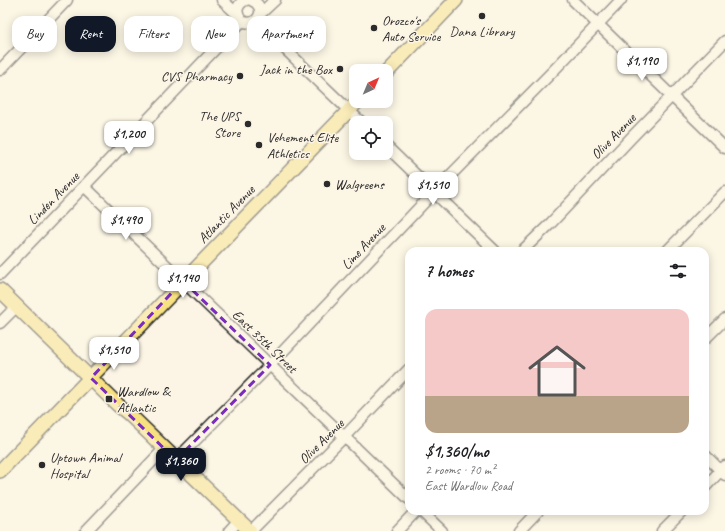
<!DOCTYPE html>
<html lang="en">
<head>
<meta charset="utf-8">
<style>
	body { margin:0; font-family:Caveat,sans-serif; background:#f6f6f6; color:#202124; height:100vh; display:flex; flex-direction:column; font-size:15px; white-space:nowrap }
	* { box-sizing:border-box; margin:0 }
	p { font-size:13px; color:#757577 }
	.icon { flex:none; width:22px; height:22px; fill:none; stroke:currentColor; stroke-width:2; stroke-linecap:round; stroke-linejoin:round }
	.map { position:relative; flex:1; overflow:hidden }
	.panel { position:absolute; left:405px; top:247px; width:304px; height:268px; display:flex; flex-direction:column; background:#fff; border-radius:12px; box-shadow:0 2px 10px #0003 }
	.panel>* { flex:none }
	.banner { position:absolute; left:12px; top:16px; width:333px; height:36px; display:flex; gap:8px }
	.needle { width:26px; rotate:44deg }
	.controls { position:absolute; left:349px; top:64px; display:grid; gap:8px }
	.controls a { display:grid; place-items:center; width:44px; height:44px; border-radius:8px; background:#fff; box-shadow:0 2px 10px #0003; font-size:20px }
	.price { position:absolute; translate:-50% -34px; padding:0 9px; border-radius:8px; background:#fff; color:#222; font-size:13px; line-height:26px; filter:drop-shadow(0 1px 2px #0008) }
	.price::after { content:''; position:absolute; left:50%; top:24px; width:12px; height:9px; margin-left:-6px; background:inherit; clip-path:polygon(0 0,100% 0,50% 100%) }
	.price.active { background:#111827; color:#fff }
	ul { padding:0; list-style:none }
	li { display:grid; align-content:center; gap:8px; height:212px; padding:0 20px }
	li span { display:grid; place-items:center; height:124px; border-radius:12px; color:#555 }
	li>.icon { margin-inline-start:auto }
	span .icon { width:72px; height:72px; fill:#fffc; stroke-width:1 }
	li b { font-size:17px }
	h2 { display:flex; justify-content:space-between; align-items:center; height:48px; padding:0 20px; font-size:17px }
	.chip { padding:0 14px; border-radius:12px; background:#fff; box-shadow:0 2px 10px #0003; font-size:14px; line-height:36px }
	.chip.active { background:#111827; color:#fff }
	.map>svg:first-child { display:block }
</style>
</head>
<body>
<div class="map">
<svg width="725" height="531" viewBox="0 0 725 531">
	<rect width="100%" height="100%" fill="#fcf5e5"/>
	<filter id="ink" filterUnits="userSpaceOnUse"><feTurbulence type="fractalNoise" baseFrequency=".025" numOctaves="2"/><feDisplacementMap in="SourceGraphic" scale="8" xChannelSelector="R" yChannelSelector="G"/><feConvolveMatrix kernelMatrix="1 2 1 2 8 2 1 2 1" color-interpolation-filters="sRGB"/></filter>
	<g filter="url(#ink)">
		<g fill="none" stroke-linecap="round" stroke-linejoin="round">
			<!-- minor casing -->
			<g stroke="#2b2b2b" stroke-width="13">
				<path id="minor" d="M222 0 237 14
					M246 0C236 4 235 14 242 21 259 29 268 6 251 0
					M573 0 725 148
					M260 14 275 0
					M256 21 362 123
					M0 70 67 0
					M386 146 495 251
					M84 186 409 499
					M522 251 551 223 630 139 725 41
					M667 251 725 192
					M0 274 242 21
					M0 323 17 306
					M705 339 725 319
					M705 455 725 475
					M176 460 270 365 434 192 556 68 621 0
					M705 487 725 466
					M421 511 442 531
					M86 531 164 449
					M229 531 239 520
					M251 531 344 437 409 369
					M397 531 416 511
					M519 531 538 511
					M662 531 682 511"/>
			</g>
			<!-- major casing -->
			<g stroke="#2b2b2b" stroke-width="16">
				<path id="major" d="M386 73 456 0
					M0 290 118 405 129 414 250 531
					M0 471 358 101"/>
			</g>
			<!-- minor -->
			<use href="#minor" stroke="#fcf5e5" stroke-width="10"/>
			<!-- major -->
			<use href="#major" stroke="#f8e181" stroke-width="13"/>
		</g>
	</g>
	<!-- marked area -->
	<path d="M0 0H725V531H0ZM183 281 270 365 176 460 91 378Z" fill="#fcf5e5" fill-opacity=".55" fill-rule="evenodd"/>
	<path fill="none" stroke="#7b2cbf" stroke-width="3" stroke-dasharray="8 5" stroke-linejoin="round" d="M183 281 270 365 176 460 91 378Z"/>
	<!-- markers -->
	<g fill="#2b2b2b" stroke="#fcf5e5" stroke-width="1.5">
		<circle cx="482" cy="16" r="4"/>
		<circle cx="374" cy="28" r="4"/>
		<circle cx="340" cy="69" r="4"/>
		<circle cx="240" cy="76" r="4"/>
		<circle cx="248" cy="124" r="4"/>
		<circle cx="259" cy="145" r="4"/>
		<circle cx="327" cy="184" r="4"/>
		<rect x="105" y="395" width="8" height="8" rx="2"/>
		<circle cx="42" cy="465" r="4"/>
	</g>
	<g text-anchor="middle" stroke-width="3" stroke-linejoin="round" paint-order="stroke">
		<!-- poi labels -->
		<g font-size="14" fill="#2b2b2b" stroke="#fcf5e5" text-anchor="start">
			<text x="382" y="25">Orozco's<tspan x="382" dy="16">Auto Service</tspan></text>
			<text x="482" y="36" text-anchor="middle">Dana Library</text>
			<text x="332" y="74" text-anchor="end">Jack in the Box</text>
			<text x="232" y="81" text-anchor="end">CVS Pharmacy</text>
			<text x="240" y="121" text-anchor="end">The UPS<tspan x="240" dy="16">Store</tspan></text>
			<text x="267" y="142">Vehement Elite<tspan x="267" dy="16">Athletics</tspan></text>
			<text x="335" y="189">Walgreens</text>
			<text x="117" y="396">Wardlow &amp;<tspan x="117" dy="16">Atlantic</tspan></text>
			<text x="50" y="462">Uptown Animal<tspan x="50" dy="16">Hospital</tspan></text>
		</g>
		<!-- street labels -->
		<g font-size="14" fill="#2b2b2b" stroke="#fcf5e5">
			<text transform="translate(613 136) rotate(-46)" y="5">Olive Avenue</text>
			<text transform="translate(53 198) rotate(-46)" y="5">Linden Avenue</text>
			<text transform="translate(226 214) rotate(-46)" y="5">Atlantic Avenue</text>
			<text transform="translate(363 246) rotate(-47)" y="5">Lime Avenue</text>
			<text transform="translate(265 341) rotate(44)" y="5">East 35th Street</text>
			<text transform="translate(321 441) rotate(-45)" y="5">Olive Avenue</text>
		</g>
	</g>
</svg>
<div class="controls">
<a><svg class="needle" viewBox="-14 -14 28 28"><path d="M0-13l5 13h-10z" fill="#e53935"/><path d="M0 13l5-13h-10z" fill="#757577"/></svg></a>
<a><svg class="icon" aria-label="locate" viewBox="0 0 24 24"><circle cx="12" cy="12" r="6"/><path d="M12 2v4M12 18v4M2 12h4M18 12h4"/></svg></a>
</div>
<b class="price" style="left:642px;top:82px">$1,190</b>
<b class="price" style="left:129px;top:155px">$1,200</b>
<b class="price" style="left:433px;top:206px">$1,510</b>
<b class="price" style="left:126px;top:241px">$1,490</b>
<b class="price" style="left:183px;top:299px">$1,140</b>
<b class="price" style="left:114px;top:371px">$1,510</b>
<b class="price active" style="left:181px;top:482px">$1,360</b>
<div class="banner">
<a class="chip">Buy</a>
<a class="chip active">Rent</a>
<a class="chip">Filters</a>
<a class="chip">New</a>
<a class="chip">Apartment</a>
</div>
<section class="panel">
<h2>7 homes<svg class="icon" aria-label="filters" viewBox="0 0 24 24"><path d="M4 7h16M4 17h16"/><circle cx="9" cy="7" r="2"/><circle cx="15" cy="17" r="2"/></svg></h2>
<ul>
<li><span style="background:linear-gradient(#f6c9c9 70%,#b9a48a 0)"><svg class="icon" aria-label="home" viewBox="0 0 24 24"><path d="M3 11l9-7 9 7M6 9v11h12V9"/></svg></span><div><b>$1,360/mo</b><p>2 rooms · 70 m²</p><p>East Wardlow Road</p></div></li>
</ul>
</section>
</div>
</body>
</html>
